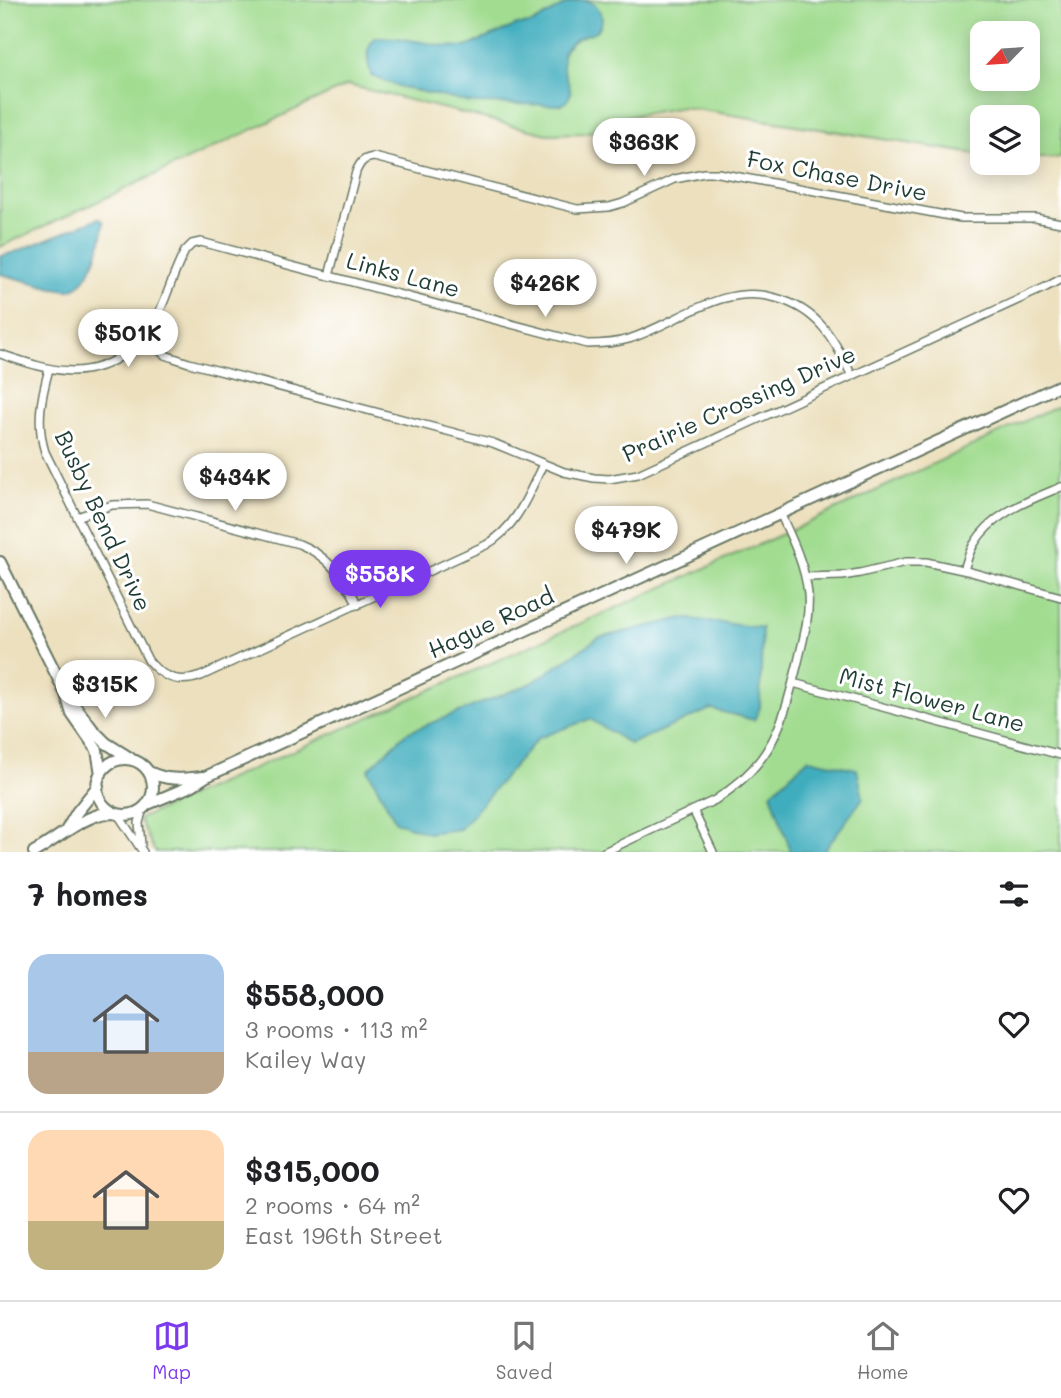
<!DOCTYPE html>
<html lang="en">
<head>
<meta charset="utf-8">
<style>
	body { margin:0; font-family:Mali,sans-serif; background:#f6f6f6; color:#202124; height:100vh; display:flex; flex-direction:column; font-size:26px; white-space:nowrap }
	* { box-sizing:border-box; margin:0 }
	p { font-size:23px; color:#757577 }
	.icon { flex:none; width:38px; height:38px; fill:none; stroke:currentColor; stroke-width:2; stroke-linecap:round; stroke-linejoin:round }
	.map { position:relative; height:852px; overflow:hidden }
	.panel { display:flex; flex-direction:column; background:#fff; flex:1 }
	.panel>* { flex:none }
	.needle { width:46px; rotate:245deg }
	.fabs { position:absolute; left:970px; top:21px; display:grid; gap:14px }
	.fabs a { display:grid; place-items:center; width:70px; height:70px; border-radius:14px; background:#fff; box-shadow:0 4px 18px #0003; font-size:35px }
	.price { position:absolute; translate:-50% -60px; padding:0 16px; border-radius:24px; background:#fff; color:#222; font-size:23px; line-height:46px; filter:drop-shadow(0 2px 4px #0008) }
	.price::after { content:''; position:absolute; left:50%; top:42px; width:21px; height:16px; margin-left:-10px; background:inherit; clip-path:polygon(0 0,100% 0,50% 100%) }
	.price.selected { background:#7c3aed; color:#fff }
	ul { padding:0; list-style:none }
	li { display:flex; align-items:center; gap:21px; height:175px; padding:0 28px }
	li+li { border-top:2px solid #e0e0e0 }
	li span { display:grid; place-items:center; flex:none; width:196px; height:140px; border-radius:21px; color:#555 }
	li>.icon { margin-inline-start:auto }
	span .icon { width:84px; height:84px; fill:#fffc; stroke-width:1 }
	li b { font-size:30px }
	h2 { display:flex; justify-content:space-between; align-items:center; height:84px; padding:0 28px; font-size:30px }
	.tabs { display:flex; justify-content:space-around; align-items:center; height:98px; border-top:2px solid #e0e0e0; background:#fff; font-size:19px; color:#757577 }
	.tabs a { display:grid; justify-items:center; gap:4px }
	.tabs .selected { color:#7c3aed }
	.map>svg:first-child { display:block }
</style>
</head>
<body>
<div class="map">
<svg width="1061" height="852" viewBox="0 0 1061 852">
	<rect width="100%" height="100%" fill="#fff"/>
	<filter id="ink" filterUnits="userSpaceOnUse"><feTurbulence type="fractalNoise" baseFrequency=".0143" numOctaves="2"/><feDisplacementMap in="SourceGraphic" scale="14" xChannelSelector="R" yChannelSelector="G"/><feConvolveMatrix kernelMatrix="1 2 1 2 8 2 1 2 1" color-interpolation-filters="sRGB"/></filter>
	<filter id="wash" filterUnits="userSpaceOnUse"><feTurbulence type="fractalNoise" baseFrequency=".00686" numOctaves="4" result="noise"/><feDisplacementMap in="SourceGraphic" scale="28" xChannelSelector="R" yChannelSelector="G"/><feGaussianBlur stdDeviation="1.57" result="paint"/><feColorMatrix in="noise" values="0 0 0 0 0 0 0 0 0 0 0 0 0 0 0 0 0 1.4 0 .05"/><feComposite in="paint" operator="in"/></filter>
	<g filter="url(#wash)">
		<rect width="100%" height="100%" fill="#ece0be"/>
		<!-- green -->
		<path fill="#a1dc90" stroke="#608c62" stroke-width="2" fill-rule="evenodd" d="M0 0H1061V158H1027V117H982V155L683 107 629 116 586 133 547 134 348 85 0 247ZM982 33H1027V79H982Z
			M1061 404V852H155L139 819 803 525Z"/>
		<!-- water -->
		<path fill="#40adbe" stroke="#307579" stroke-width="2" d="M579 0C582 0 587 1 590 2 600 5 606 21 598 29 596 32 592 33 588 34 577 38 568 43 563 54 563 55 563 66 563 67 566 82 579 95 561 105L470 103 401 87 371 76C368 60 363 50 376 37L398 38 445 46 466 47 517 25 531 24 566 4Z
			M99 218 104 222C103 240 91 285 70 290 64 291 59 288 53 288L0 274V256L15 252Z
			M683 618 762 628 760 708 754 720 711 709 630 744 590 719 538 738 460 829 428 833 396 822 368 770 406 733 532 683 598 638Z
			M808 759 857 769 863 798 823 852H791L771 793Z"/>
	</g>
	<g filter="url(#ink)">
		<g fill="none" stroke-linecap="round" stroke-linejoin="round">
			<!-- minor casing -->
			<g stroke="#677664" stroke-width="10">
				<path id="minor" d="M329 276 356 172C360 162 364 158 374 157L577 209 609 207 623 203 675 179 704 173H718L961 218H1035L1061 223
					M143 338 165 355 189 363 493 443 564 472 594 478 609 479 638 474 1046 287 1061 279
					M0 354C46 369 85 384 127 352 137 344 147 336 153 325 166 302 172 275 185 251L192 244 201 242 587 344C601 344 615 343 629 339 678 323 723 282 776 298 819 310 834 339 852 376
					M49 369C41 398 36 423 45 452L148 660C162 678 180 684 201 676L486 545C517 527 528 495 543 464
					M77 517 112 505 147 504 299 544C327 555 345 578 358 605
					M964 570C967 561 969 552 974 544 992 513 1030 500 1061 487
					M805 577 842 576 860 573 906 562H926L967 571 1061 597
					M793 683 1061 755
					M693 810 713 852
					M117 813 143 852
					M141 844 139 823 143 808
					M604 852 715 800C773 763 782 726 798 662 803 640 810 617 808 594 805 565 792 539 780 513"/>
			</g>
			<!-- secondary casing -->
			<g stroke="#677664" stroke-width="14">
				<path id="secondary" d="M0 562 66 694 72 714 97 750 101 774
					M72 702 93 730 106 743 130 758
					M97 787a28 28 0 1 1 56 0a28 28 0 1 1-56 0Z
					M149 772C168 781 181 779 202 777
					M148 804 191 786 205 777 1061 385
					M67 829 77 812 98 786
					M34 852C54 841 77 821 98 815 103 813 109 813 115 813"/>
			</g>
			<!-- minor -->
			<use href="#minor" stroke="#fff" stroke-width="7"/>
			<!-- secondary -->
			<use href="#secondary" stroke="#fff" stroke-width="10"/>
		</g>
	</g>
	<g text-anchor="middle" stroke-width="6" stroke-linejoin="round" paint-order="stroke">
		<!-- street labels -->
		<g font-size="23" fill="#1f3d34" stroke="#fff">
			<text transform="translate(837 176) rotate(11)" y="8">Fox Chase Drive</text>
			<text transform="translate(403 275) rotate(15)" y="8">Links Lane</text>
			<text transform="translate(739 404) rotate(-24)" y="8">Prairie Crossing Drive</text>
			<text transform="translate(103 521) rotate(65)" y="8">Busby Bend Drive</text>
			<text transform="translate(491 623) rotate(-25)" y="8">Hague Road</text>
			<text transform="translate(932 700) rotate(15)" y="8">Mist Flower Lane</text>
		</g>
	</g>
</svg>
<div class="fabs">
<a><svg class="needle" viewBox="-14 -14 28 28"><path d="M0-13l5 13h-10z" fill="#e53935"/><path d="M0 13l5-13h-10z" fill="#757577"/></svg></a>
<a><svg class="icon" aria-label="layers" viewBox="0 0 24 24"><path d="M12 4l9 5-9 5-9-5zM3 14l9 5 9-5"/></svg></a>
</div>
<b class="price" style="left:644px;top:178px">$363K</b>
<b class="price" style="left:545px;top:319px">$426K</b>
<b class="price" style="left:128px;top:369px">$501K</b>
<b class="price" style="left:235px;top:513px">$434K</b>
<b class="price" style="left:626px;top:566px">$479K</b>
<b class="price selected" style="left:380px;top:610px">$558K</b>
<b class="price" style="left:105px;top:720px">$315K</b>
</div>
<section class="panel">
<h2>7 homes<svg class="icon" aria-label="filters" viewBox="0 0 24 24"><path d="M4 7h16M4 17h16"/><circle cx="9" cy="7" r="2"/><circle cx="15" cy="17" r="2"/></svg></h2>
<ul>
<li><span style="background:linear-gradient(#a9c7e8 70%,#b9a48a 0)"><svg class="icon" aria-label="home" viewBox="0 0 24 24"><path d="M3 11l9-7 9 7M6 9v11h12V9"/></svg></span><div><b>$558,000</b><p>3 rooms · 113 m²</p><p>Kailey Way</p></div><svg class="icon" aria-label="heart" viewBox="0 0 24 24"><path d="M12 20l-8-8c-3-5 5-10 8-4 3-6 11-1 8 4z"/></svg></li>
<li><span style="background:linear-gradient(#ffd9b3 65%,#c2b280 0)"><svg class="icon" aria-label="home" viewBox="0 0 24 24"><path d="M3 11l9-7 9 7M6 9v11h12V9"/></svg></span><div><b>$315,000</b><p>2 rooms · 64 m²</p><p>East 196th Street</p></div><svg class="icon" aria-label="heart" viewBox="0 0 24 24"><path d="M12 20l-8-8c-3-5 5-10 8-4 3-6 11-1 8 4z"/></svg></li>
</ul>
</section>
<nav class="tabs">
<a class="selected"><svg class="icon" aria-label="map" viewBox="0 0 24 24"><path d="M3 6l6-2 6 2 6-2v14l-6 2-6-2-6 2zM9 4v14M15 6v14"/></svg>Map</a>
<a><svg class="icon" aria-label="saved" viewBox="0 0 24 24"><path d="M7 4h10v16l-5-4-5 4z"/></svg>Saved</a>
<a><svg class="icon" aria-label="home" viewBox="0 0 24 24"><path d="M3 11l9-7 9 7M6 9v11h12V9"/></svg>Home</a>
</nav>
</body>
</html>
